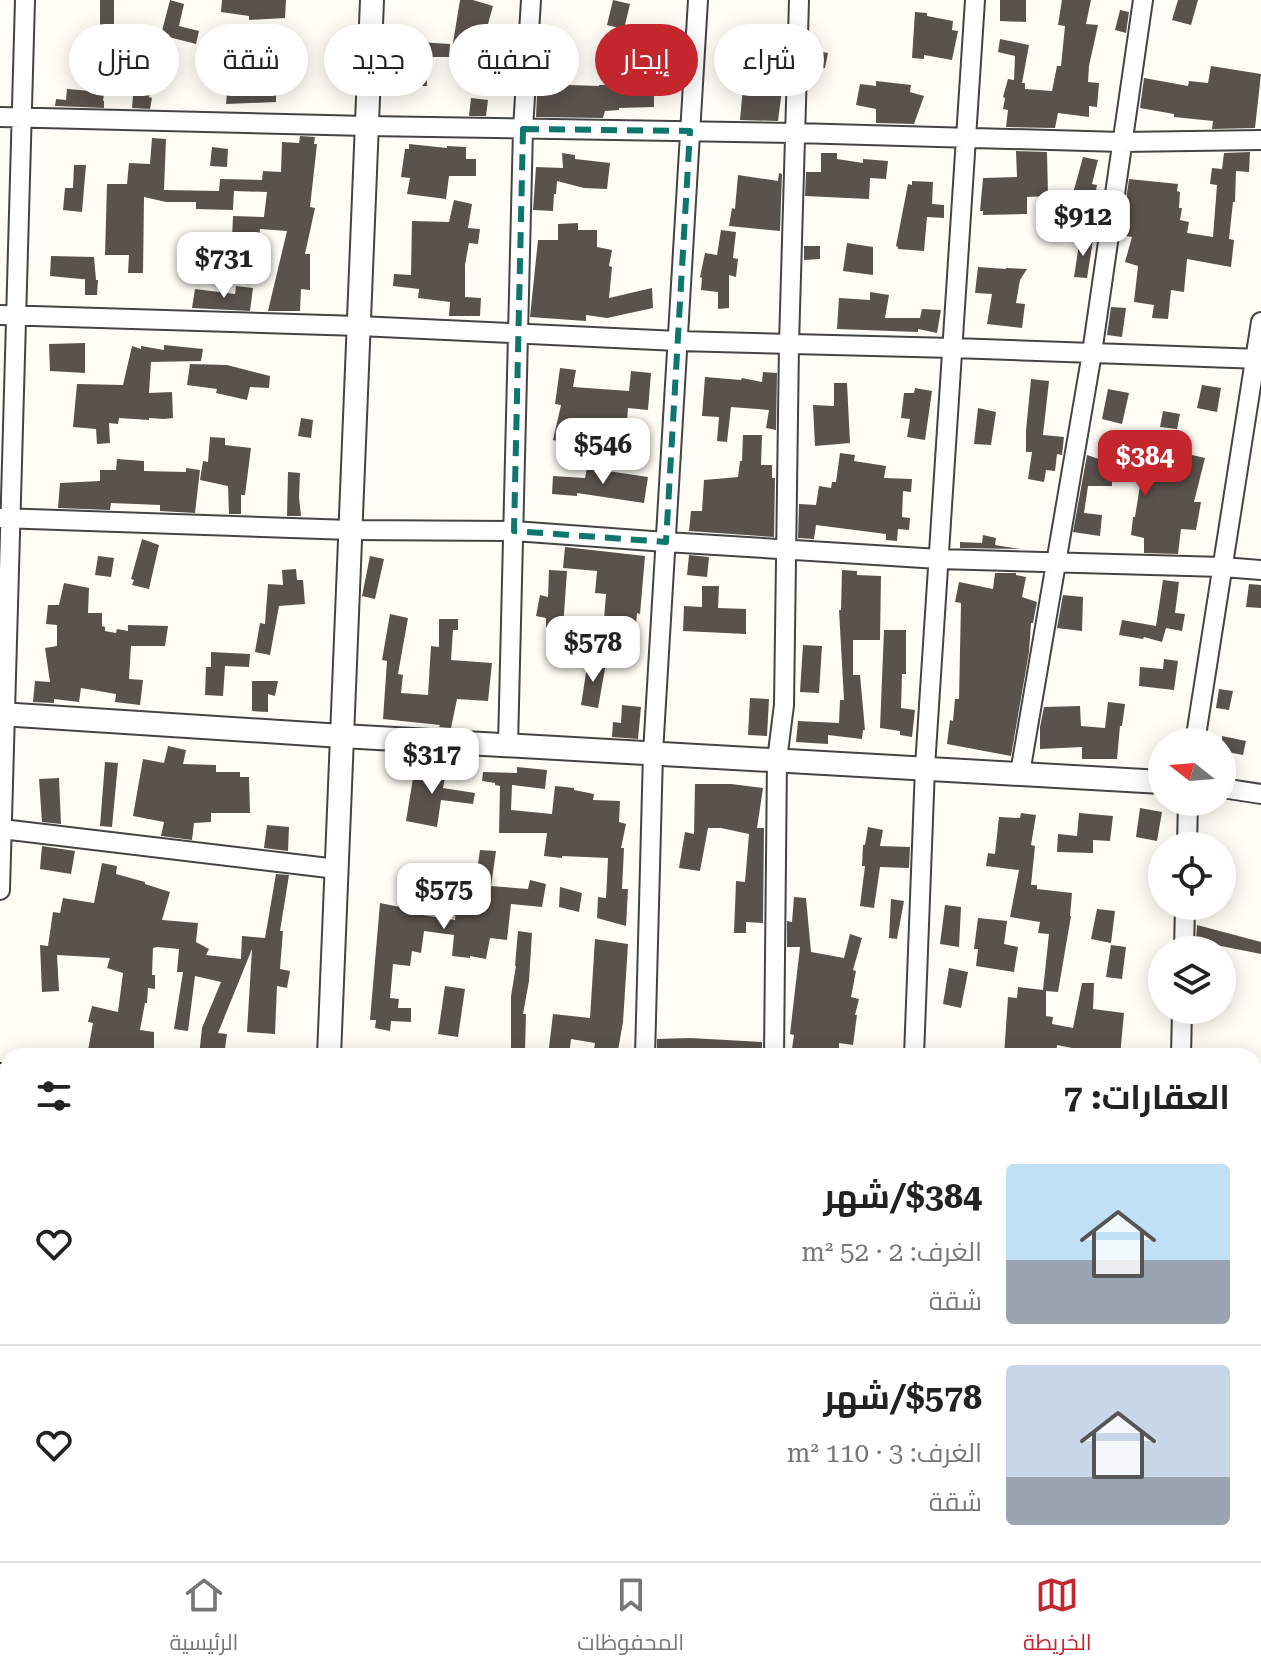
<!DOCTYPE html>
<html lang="ar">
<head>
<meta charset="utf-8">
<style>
	body { margin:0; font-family:"Roboto Serif",Cairo,serif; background:#f2f2f2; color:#222; direction:rtl; height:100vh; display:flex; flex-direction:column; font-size:30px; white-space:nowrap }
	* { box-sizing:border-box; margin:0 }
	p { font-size:26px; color:#767676 }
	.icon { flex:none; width:44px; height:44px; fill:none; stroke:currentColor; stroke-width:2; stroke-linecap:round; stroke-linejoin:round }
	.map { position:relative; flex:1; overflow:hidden; direction:ltr }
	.panel { position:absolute; left:0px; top:1048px; width:1262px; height:514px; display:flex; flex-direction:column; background:#fff; border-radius:24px 24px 0 0; box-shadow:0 4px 20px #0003; direction:rtl }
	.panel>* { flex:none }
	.hud { position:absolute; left:24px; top:24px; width:800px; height:72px; direction:rtl; display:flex; gap:16px }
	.needle { width:52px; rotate:287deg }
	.controls { position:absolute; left:1148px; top:728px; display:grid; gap:16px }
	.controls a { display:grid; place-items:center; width:88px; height:88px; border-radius:50%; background:#fff; box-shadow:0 4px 20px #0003; font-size:40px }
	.price { position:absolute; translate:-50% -68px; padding:0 18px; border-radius:16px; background:#fff; color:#222; font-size:26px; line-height:52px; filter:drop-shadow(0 2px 4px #0008) }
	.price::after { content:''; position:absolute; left:50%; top:48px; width:24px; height:18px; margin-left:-12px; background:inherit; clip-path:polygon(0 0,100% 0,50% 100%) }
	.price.on { background:#c4262e; color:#fff }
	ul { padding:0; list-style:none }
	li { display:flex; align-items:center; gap:24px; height:200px; padding:0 32px }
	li+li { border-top:2px solid #e0e0e0 }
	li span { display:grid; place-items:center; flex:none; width:224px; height:160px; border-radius:8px; color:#555 }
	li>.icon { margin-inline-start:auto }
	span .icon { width:96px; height:96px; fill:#fffc; stroke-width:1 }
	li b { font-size:34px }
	h2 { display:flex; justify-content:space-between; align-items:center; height:96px; padding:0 32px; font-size:34px }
	.chip { padding:0 28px; border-radius:36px; background:#fff; box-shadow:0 4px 20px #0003; font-size:28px; line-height:72px }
	.chip.on { background:#c4262e; color:#fff }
	.dock { display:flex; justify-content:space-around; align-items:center; height:112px; border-top:2px solid #e0e0e0; background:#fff; font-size:22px; color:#767676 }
	.dock a { display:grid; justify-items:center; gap:4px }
	.dock .on { color:#c4262e }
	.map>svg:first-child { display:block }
</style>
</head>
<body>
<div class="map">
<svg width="1261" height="1561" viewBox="0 0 1261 1561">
	<rect width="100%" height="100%" fill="#fffdf5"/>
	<!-- building -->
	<path fill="#5a524d" d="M100 0H114V31H115L112 64 93 63 96 29H100Z
		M170 0 184 4 179 26 199 31 196 44 161 35Z
		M222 0H286L285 18 249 20V16L221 12Z
		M460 0H473L493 6 488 24 517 28 516 46 506 45 504 81H500V91H486L488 56 452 49Z
		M613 0 630 4 624 29 607 25Z
		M1000 0H1026V22L1000 21Z
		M1062 0H1091L1086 24 1098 25 1089 66 1088 82 1099 83 1097 107 1089 106V117L1058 113 1055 128 1006 127 1008 110 1003 109 1005 98 1003 97 1008 79 1014 80 1015 56 998 52 1000 39 1029 45 1022 83H1025V89L1052 91 1057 66H1061L1065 26 1058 25Z
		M1178 0H1198L1191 25 1172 20Z
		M1120 10 1129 12 1126 33 1115 30Z
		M915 12 927 13V16L953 21 952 30 958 31 952 60 924 55V59L912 58Z
		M757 25 776 28V26L786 27V51L768 49 766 58 752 56Z
		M138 35 157 37 154 72 149 97 152 98 150 109 132 108Z
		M418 42 450 44 449 57H426L427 86H415Z
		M810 50 828 53 825 68 809 66Z
		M628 56H654V107L619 108V110L605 111 603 118 536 117 537 94H549L545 62 566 60 569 85 599 86V85L628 84Z
		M1211 66 1261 74 1255 128 1212 129 1213 121 1174 117V114L1140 108 1144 78 1188 86 1189 81 1208 83Z
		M229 71 260 75 261 84H276V102L226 104Z
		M876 81 911 85 910 92 924 96 914 124 876 123V109L856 105 860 84 876 86Z
		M92 84 105 87 103 101H104V108L55 106 56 99 66 100 67 89 91 91Z
		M743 87 782 90 778 121 740 120Z
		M471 98 488 100 486 116H469Z
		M300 136 315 137 314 144H317L310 207 315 208 305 254H310V290L301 289 300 311H268L287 231 260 229 259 241 232 239 233 216 264 217 267 192 234 191 233 210 196 209V202H166L144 197 143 273H128L129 255H105L107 184H127L129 163 150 164 152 138 166 139 164 190 219 191 220 179 262 180 263 171 281 172 282 142 299 143Z
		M409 144 447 148V146L466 147V159H476V176H449L446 199 407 194 410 178 401 177 405 149H409Z
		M212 147 228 149 227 167 210 166Z
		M1016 151 1047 152 1048 196 1027 197V214L983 215V211H980L983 178 1017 177Z
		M1250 152 1249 172 1236 171 1235 202H1233L1229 239 1234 240 1231 267 1187 259 1184 292 1171 290 1168 319 1152 318 1154 305 1134 302 1138 266 1125 262 1132 237 1121 235 1129 179 1178 184 1177 191 1180 192 1179 208H1182L1180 220 1189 222 1187 233 1213 237 1217 185 1210 184 1212 168 1222 169 1224 153Z
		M562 153 575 155V159L610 163 607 189 584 188 557 181 556 194H554L553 211 533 210 536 167 563 168Z
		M821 153H837V159L863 163V159L888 161 886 179 870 178 869 199 805 196 806 172H821Z
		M1083 157 1098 160 1092 184 1097 185 1090 224 1073 221 1075 210 1069 208Z
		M74 165H86L82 212 63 210 65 188H73Z
		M779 173 782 174 780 231 729 226 732 208 735 209 738 175 778 181Z
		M912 181 933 182 932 204 944 205V218L927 217 924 251 898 249V247L896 246 908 184 912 185Z
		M454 200 472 204 468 228 480 229 478 244 469 243 465 265V297L481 298 480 316H449L450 302 418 298 419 289 393 286 394 274 411 275 412 221 449 222Z
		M578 223V230H597V247L612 250 609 266 612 267 609 298 652 288 653 308 607 318 586 315V321L530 317 538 240H558V224Z
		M721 230 736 232 733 258 738 259 736 277 729 275V308L718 309V292L701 290 702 278 700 277 705 253 717 255Z
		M1080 238 1093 240 1087 278 1074 277Z
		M847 243 873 247V275L843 271Z
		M804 246H820V259L804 260Z
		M51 256 94 257 96 280H98L97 295H85V279L92 280 50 276Z
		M978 267 1006 269V268L1027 269 1020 280 1016 303 1025 304 1022 328 987 324 992 294 975 293Z
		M236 286 253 288 250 311 192 308 195 289 235 294Z
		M870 292 889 295 885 318H920L922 309 941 310 937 333 918 329V332L837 329 839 298 870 300Z
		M1111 307 1126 308 1122 337 1107 335Z
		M85 343V373L50 371 49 344Z
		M164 345 203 349 201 361 151 362 149 393 172 392 173 418 164 419 149 418V420L119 418 118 424 109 423 110 443 97 444 96 429 73 427 77 384 123 385 132 346 141 349V346L164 350Z
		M190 364 227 365 270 376 269 388 250 387 247 400 216 393 217 389 187 385Z
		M560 368 576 370 573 387 629 391 631 371 651 373 648 410 628 408 625 448 592 446 568 441 567 444 553 440 561 405 555 404Z
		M763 372 777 373 776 430 766 428 769 410 731 407 727 442 717 441 719 417 702 416 705 377 741 380 742 378 762 382Z
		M1031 379 1049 381 1043 435 1064 437 1062 455 1057 454 1055 471 1046 470 1044 482 1028 479 1032 452H1026V431Z
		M834 383H847L850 443 815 446 813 405 834 406Z
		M1202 385 1221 388 1217 412 1197 408Z
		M915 388 932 391 925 440 907 437 910 419 901 418 904 393H914Z
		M1108 389 1129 393 1122 424 1102 419Z
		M978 408 996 412 991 445 974 444Z
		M1163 411 1180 414 1177 429 1160 427Z
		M301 418 313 420 311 438 298 436Z
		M743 435H762L761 465H772V478H775L774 537 689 531 691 511H702L704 480 738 477 740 461H742Z
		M210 437 225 438V445L251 448 245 495H241V514H229L228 486 200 480 203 461 208 462Z
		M1100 445 1120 448 1119 450 1154 455 1152 470 1185 479 1192 455 1205 458 1194 502H1201L1196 530 1181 529 1178 554 1144 553V538L1131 535 1133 517H1135L1142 473 1112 471V486H1088L1084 513 1102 515 1100 536 1073 532 1087 455 1099 459Z
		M840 453 855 455 854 461 886 466 884 478 912 479 911 492 903 491 902 517 910 518 909 530 898 529 897 541 886 540V534L816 525 814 539 798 538 799 504 816 505 819 486 831 488 832 482H836Z
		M117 459 144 461V471L186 472V468L200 470 195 513 160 511V505L111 503 110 510 58 508 60 483 100 481V470H116Z
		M587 468 648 477 644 503 577 493V496L552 494 553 476 585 478Z
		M288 472 300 473 299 497 301 516H287Z
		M983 535 996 538 995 545 1020 549 960 548V542L982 543Z
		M142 539 159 545 149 589 132 585 134 580 131 579Z
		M565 547 645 556 640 614 637 613 636 624 604 619 606 594 595 593 597 571 563 568Z
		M689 555 709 557 707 577 687 575Z
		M98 556 114 558 111 577 95 575Z
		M370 556 384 559 375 599 362 596Z
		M296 569 297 580H303L305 604 279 606 270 655 255 652 260 623 265 624 268 584 283 585 282 570Z
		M549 570 567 571 563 628 546 627V618L536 616 540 595 548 597Z
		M842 570 857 571V575L881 576 880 640H853V675H860L865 730H863L862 739 828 735V744L796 742 798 721 839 723 840 700H844L839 610H841Z
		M995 573H1016V575L1026 577 1022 597 1037 602 1033 623H1031L1029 652 1011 756 947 744 950 720 953 721 955 699H959L961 603 955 602 959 582 993 589Z
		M1163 580 1179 582 1175 613 1185 614 1182 631 1166 628 1162 642 1144 637 1143 639 1119 635 1122 620 1156 626Z
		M64 583 89 588 88 613H102V626L105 627V631L116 633 117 629 128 631V625L168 626 165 646H131L129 679 143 680 140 705 115 702 116 694 81 688 79 702 54 699V703L33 702 35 681 50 682 45 648 57 646V625L46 624 48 605H59Z
		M1249 584 1261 585V608L1246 607Z
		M702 586H719L718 608 746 609V634L683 631 684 606 702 607Z
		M1063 595 1083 597 1082 631 1057 628Z
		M390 614 408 618 398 674 403 675 401 693 428 695 431 646 439 647V619H458V630H453L451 660 492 663 488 701 457 699 451 728 439 727 440 725 383 719 387 661 382 660Z
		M884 630H906V674H902L901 708 915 710 912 737 900 735V731L880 728Z
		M803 645 822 646 819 693 800 692Z
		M211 652 250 654 249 667 225 666 223 696 205 695 206 667H211Z
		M1164 659 1178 661 1174 690 1139 686 1140 667 1163 669Z
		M588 660 606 663 598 708 581 705Z
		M252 681H278L275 696 268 694V712L252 711Z
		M1219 689 1233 691 1229 710 1216 708Z
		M750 698 769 699 767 736 748 735Z
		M1108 702 1125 704 1122 726H1120L1117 759H1082V747L1040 749V727L1044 707 1080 706 1081 726 1105 728Z
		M622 705 641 707 638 739 612 737 613 722 621 723Z
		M1222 736 1246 741 1243 755 1222 751Z
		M168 746 186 750 183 764 216 765V772H240V777H249L250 813H211V822L194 823 192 840 161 836 164 822 133 816 143 759 164 763Z
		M105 762 118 763 112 827 100 826Z
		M415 766 446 772 443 788 475 793 473 804 441 800 437 827 406 821Z
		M517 767 547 770 545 789 512 785 511 810 552 814 555 786 574 788V790L594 794 593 800 620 801 619 822 626 824 621 848H624L622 889H628L626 926 597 918 598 897 606 898 608 858 562 856V858L544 856 547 833H499L500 786 495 785V783L482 781 483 772 517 773Z
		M59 778 61 824 42 822 39 779Z
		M695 784H731L763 788 757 828H764L763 923 746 922V933H734L736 881 745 882 749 834 721 828H708L700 871 679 868 685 832 694 834Z
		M1140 808 1162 812 1157 841 1136 837Z
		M1021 813 1036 815 1031 845 1035 846 1031 885H1037V889L1072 893 1070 916H1071L1058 992 1046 991V1016L1053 1017 1052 1024 1073 1028 1082 983H1094L1093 1009 1124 1013 1120 1056H1081L1082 1050 1057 1045 1056 1056H1004L1008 997 1017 998 1018 987 1043 990 1049 934 1038 933 1040 922 1010 917 1019 870 986 866 988 853 995 854 999 817 1020 818Z
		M1079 813 1113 816 1110 841 1093 840V853L1057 852 1058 834 1077 836Z
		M267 825 289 827 288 851 264 848Z
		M868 827 883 830 880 846 910 847 909 868 880 867 874 908 860 906 865 866H862L863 845H865Z
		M42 846 75 851 71 874 40 869Z
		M480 850 496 851 491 886 528 889 530 880 546 884 542 907 511 904 507 940 490 938 486 959 470 956V958L452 956 454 935 424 931 421 953 412 951 410 966 393 964 390 998 399 999 398 1008H411V1022L391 1021 390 1031 375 1028 376 1020H370L380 903 405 908 406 898 425 899 423 915 455 920 457 890H456V877L476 878Z
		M102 863 117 866 116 874 145 882V884L170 892 162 920 198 923 196 942 209 949 206 955 241 959 242 936 265 938 276 874 289 875 280 931H283L280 969 290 971 287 988 277 986 275 1034 247 1032 252 949 218 1033 227 1034 224 1056H199L202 1028 221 982 195 976 188 1031 174 1029 183 972H177L179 949 157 947 153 948 152 975H155V989L148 988 147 1003H145L140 1030 154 1032V1056H87L93 1023 88 1022 92 1006 118 1012 123 973 107 968 110 958 57 955 59 991 42 992 40 945 48 946 53 912 60 913 63 898 94 903Z
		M560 887 582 893 579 912 559 907Z
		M794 897 806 898 811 952 844 958 850 934 862 938 853 970 856 971 851 997 859 999 855 1015H857L853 1045 839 1043V1056H791L794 1035 790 1034 800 947H787V921L792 922Z
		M891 899 904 901 897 939 889 938Z
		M945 905 961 907 959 947 940 944Z
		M1097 909 1115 911 1111 943 1091 939Z
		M978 918 1007 921 1004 944 1018 947 1014 972 976 966 978 949H974Z
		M1197 925 1261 942V954L1196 941Z
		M518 931 532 933 529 981 523 1014H526L525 1050H511V996L516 966H515Z
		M595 939 628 944 623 1022 617 1056H593L595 1043 571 1039 569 1056H548L553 1014 590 1018Z
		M1111 945 1126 947 1122 979 1106 977Z
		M949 968 968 972 961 1008 943 1004Z
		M445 986 465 989 458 1037 438 1034Z
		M690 1038 762 1042V1056L711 1054V1056H657V1039Z"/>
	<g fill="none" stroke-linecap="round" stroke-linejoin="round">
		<!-- minor casing -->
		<g stroke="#444" stroke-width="22">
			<path id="minor" d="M0 117 367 126 795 133 1122 142 1261 140
				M0 315 359 326 678 341 953 348 1261 359
				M0 518 351 530 514 531 666 542 939 559 1223 567 1261 570
				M1195 742 1261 322
				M508 745 523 129 531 0
				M1020 773 1092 353 1143 0
				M1222 788 1261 794
				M2 829 337 869
				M1187 846 1188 802
				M0 890 25 0
				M1184 950 1185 906
				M645 1056 653 753 698 0
				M774 1056 777 760 784 705 789 344 799 0
				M914 1056 925 767 975 0
				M1181 1056 1182 1010
				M0 1073 8 1074
				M631 1561V1554
				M924 1561 925 1554
				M1168 1561V1554"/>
		</g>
		<!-- tertiary casing -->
		<g stroke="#444" stroke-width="26">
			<path id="tertiary" d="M0 714 342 736 1162 782
				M329 1056 372 0
				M309 1561V1554"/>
		</g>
		<!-- minor -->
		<use href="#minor" stroke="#fff" stroke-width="18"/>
		<!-- tertiary -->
		<use href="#tertiary" stroke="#fff" stroke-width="22"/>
	</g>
	<!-- marked area -->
	<path fill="none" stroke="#0f766e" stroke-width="6" stroke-dasharray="16 10" stroke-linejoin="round" d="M523 129 690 131 666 542 514 531Z"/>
</svg>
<div class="controls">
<a><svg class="needle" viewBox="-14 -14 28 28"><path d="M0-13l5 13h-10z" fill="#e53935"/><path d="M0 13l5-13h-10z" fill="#767676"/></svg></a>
<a><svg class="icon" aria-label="locate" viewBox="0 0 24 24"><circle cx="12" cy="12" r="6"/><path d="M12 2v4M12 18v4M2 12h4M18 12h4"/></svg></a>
<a><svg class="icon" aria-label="layers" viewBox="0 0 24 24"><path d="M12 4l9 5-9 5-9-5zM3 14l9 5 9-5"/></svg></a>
</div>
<b class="price" style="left:1083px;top:258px">$912</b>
<b class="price" style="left:224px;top:300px">$731</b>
<b class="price" style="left:603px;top:486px">$546</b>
<b class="price on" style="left:1145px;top:498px">$384</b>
<b class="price" style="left:593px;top:684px">$578</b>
<b class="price" style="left:432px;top:796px">$317</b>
<b class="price" style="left:444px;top:931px">$575</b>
<div class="hud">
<a class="chip">شراء</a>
<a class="chip on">إيجار</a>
<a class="chip">تصفية</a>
<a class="chip">جديد</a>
<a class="chip">شقة</a>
<a class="chip">منزل</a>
</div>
<section class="panel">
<h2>العقارات: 7<svg class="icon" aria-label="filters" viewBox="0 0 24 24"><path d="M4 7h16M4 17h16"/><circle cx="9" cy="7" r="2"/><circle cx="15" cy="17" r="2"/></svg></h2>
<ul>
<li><span style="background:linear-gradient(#bfe0f5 60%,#9aa5b1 0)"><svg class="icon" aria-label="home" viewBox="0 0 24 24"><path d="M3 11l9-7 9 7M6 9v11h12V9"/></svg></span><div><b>$384/شهر</b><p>الغرف: 2 · 52 m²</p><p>شقة</p></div><svg class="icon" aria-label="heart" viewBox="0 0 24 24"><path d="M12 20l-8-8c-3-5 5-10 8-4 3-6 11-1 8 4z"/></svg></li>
<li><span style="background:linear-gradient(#c9d6e8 70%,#9aa5b1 0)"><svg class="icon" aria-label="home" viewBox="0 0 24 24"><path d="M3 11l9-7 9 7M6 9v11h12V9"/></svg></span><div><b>$578/شهر</b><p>الغرف: 3 · 110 m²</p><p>شقة</p></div><svg class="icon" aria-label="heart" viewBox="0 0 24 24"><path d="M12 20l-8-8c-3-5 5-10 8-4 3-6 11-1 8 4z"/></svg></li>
</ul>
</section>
</div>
<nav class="dock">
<a class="on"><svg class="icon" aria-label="map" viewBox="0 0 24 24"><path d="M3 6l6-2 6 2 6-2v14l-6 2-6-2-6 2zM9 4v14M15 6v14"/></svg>الخريطة</a>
<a><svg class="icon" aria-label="saved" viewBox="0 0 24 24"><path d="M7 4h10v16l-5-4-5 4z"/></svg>المحفوظات</a>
<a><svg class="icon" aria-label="home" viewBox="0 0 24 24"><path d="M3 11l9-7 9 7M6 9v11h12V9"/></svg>الرئيسية</a>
</nav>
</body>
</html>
